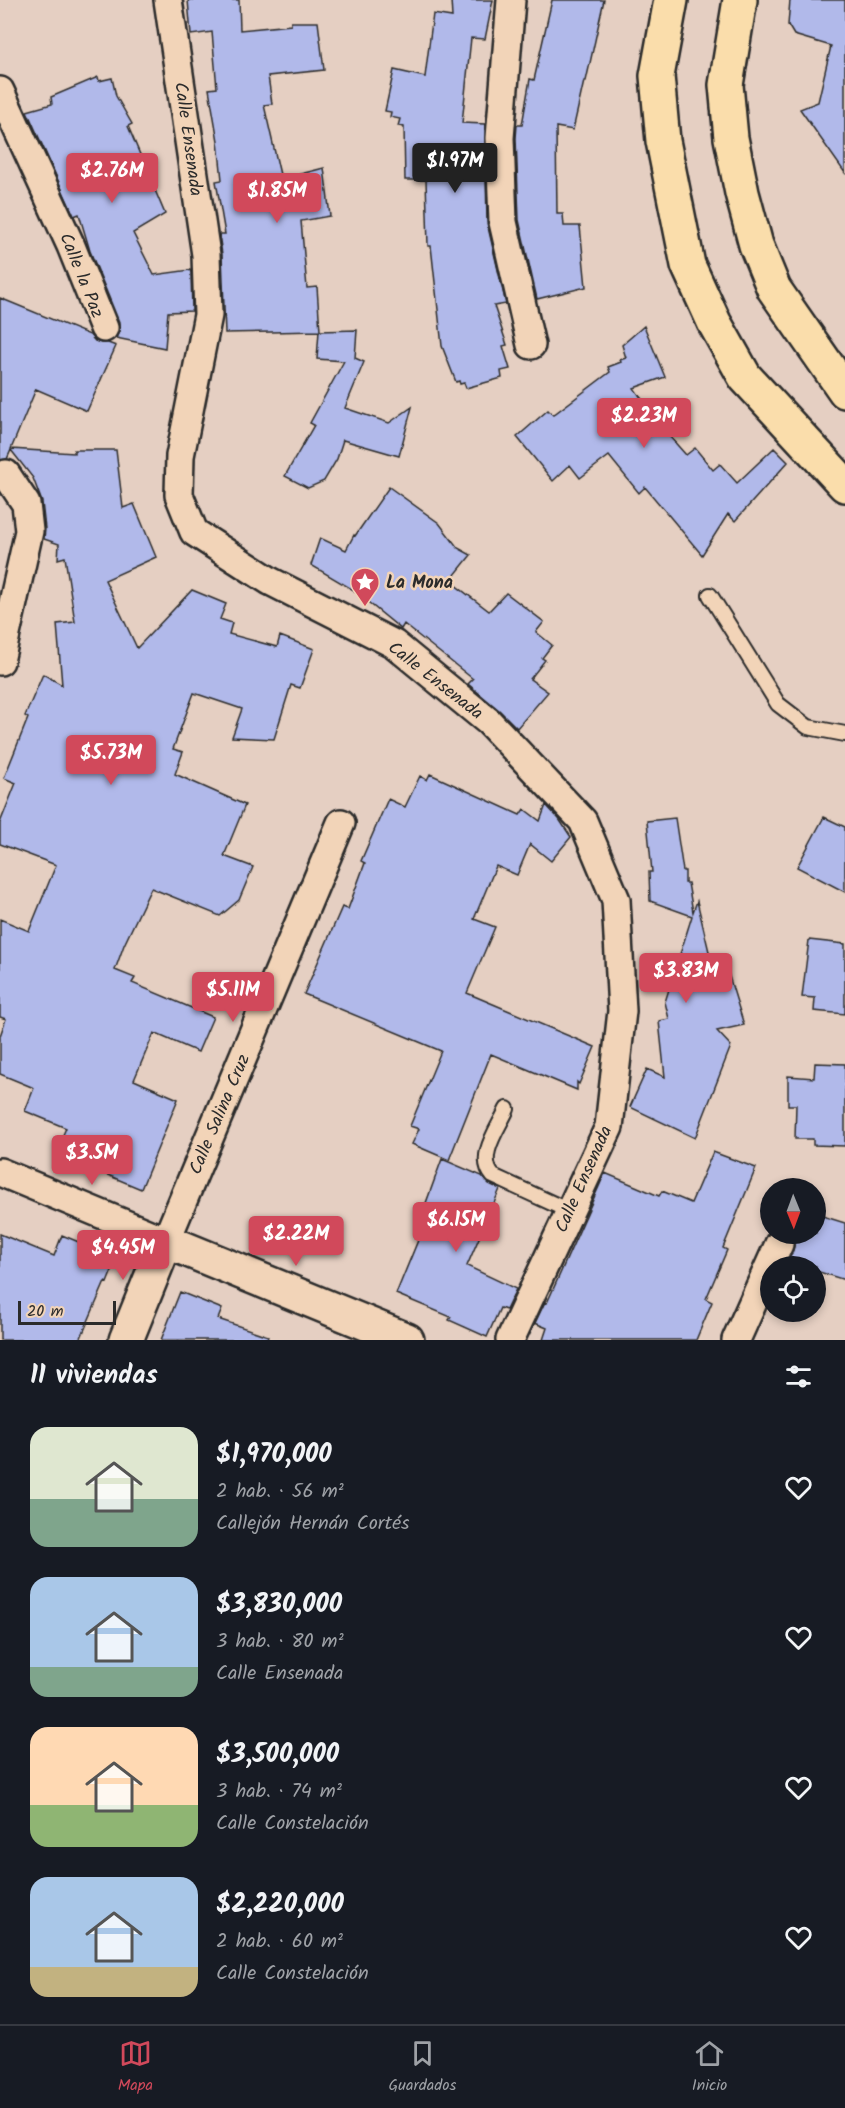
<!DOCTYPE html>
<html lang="es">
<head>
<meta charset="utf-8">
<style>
	body { margin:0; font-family:Kalam,sans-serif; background:#242831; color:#f1f3f6; height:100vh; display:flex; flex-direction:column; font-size:22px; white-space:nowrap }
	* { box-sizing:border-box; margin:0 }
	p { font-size:20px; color:#9ea1a6 }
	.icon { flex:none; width:33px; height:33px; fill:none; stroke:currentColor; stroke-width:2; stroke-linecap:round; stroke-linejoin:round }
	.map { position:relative; height:1340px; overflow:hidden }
	.drawer { display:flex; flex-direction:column; background:#171b24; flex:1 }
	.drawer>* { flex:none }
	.needle { width:39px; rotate:179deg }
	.tools { position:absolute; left:760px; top:1178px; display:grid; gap:12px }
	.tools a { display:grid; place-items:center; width:66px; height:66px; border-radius:50%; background:#171b24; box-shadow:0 3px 9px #0003; font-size:30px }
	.scale { position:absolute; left:18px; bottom:15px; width:98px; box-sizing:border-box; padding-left:6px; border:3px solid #2b2b2b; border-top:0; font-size:16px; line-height:21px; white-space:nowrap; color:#2b2b2b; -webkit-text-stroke:4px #f2d4b8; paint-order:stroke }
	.price { position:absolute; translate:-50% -51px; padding:0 14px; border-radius:6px; background:#d1495b; color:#fff; font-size:20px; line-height:39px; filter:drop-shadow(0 2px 3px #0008) }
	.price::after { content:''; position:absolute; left:50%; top:36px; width:18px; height:14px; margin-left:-9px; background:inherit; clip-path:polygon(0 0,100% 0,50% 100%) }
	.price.current { background:#222; color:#fff }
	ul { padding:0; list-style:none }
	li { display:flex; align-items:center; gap:18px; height:150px; padding:0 30px }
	li span { display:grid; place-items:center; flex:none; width:168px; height:120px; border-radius:18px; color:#555 }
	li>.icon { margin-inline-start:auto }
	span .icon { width:72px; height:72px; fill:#fffc; stroke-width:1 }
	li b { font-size:26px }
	h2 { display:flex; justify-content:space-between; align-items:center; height:72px; padding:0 30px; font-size:26px }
	.dock { display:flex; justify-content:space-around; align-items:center; height:84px; border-top:2px solid #363941; background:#171b24; font-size:16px; color:#9ea1a6 }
	.dock a { display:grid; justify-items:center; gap:3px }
	.dock .current { color:#d1495b }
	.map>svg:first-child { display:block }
</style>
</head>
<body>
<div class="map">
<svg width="845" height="1340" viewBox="0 0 845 1340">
	<rect width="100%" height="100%" fill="#e5cfc2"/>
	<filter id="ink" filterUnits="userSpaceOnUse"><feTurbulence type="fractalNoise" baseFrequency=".0167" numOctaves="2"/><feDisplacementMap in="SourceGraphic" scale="12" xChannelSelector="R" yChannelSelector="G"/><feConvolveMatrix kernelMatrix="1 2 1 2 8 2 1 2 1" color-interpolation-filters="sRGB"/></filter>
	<g filter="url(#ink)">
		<!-- building -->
		<path fill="#b1b9ea" stroke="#2b2b2b" stroke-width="1.5" d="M188 0H239L240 30 291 25V22H318L324 70 268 76 272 104 264 105 281 179 324 168 330 216 301 221 307 288 317 287 320 331 357 330 355 358 364 362 345 408 389 423 412 407 399 456 343 440 337 459 324 481 308 488 285 476 314 425 310 423 344 361 317 359 319 331 225 333 222 254 219 234H225L216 181 222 180 218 141 209 89 217 88 212 32 191 35Z
			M451 0H493L485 39 471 38 462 123 485 124 487 223 506 304 494 306 507 345 503 346 510 369 501 371 502 378 466 388 464 383 460 384 459 381 456 382 442 346 431 246H428L426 180H405L404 127 398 126 400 119 390 117 391 112 385 111 394 70 425 77 433 14 452 17Z
			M552 0H604L586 81H584L573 130 556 127 557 214H563L564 226H580L586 287 537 299 519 220 516 138 517 125H522L530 79 534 80Z
			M790 0H845V173L800 109 818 102 831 46 794 35 788 25Z
			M98 77 99 81 112 78 116 96 132 124 128 126 165 214 133 233 154 275 190 270 191 273 192 311 168 312 165 348 116 338 119 331V322L90 251 79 214 74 216 27 111 52 104 51 97Z
			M0 298 90 335 95 341 101 343H108L116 346 87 411 36 389 11 449 74 453V450H116L123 508 134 504 156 557 105 580 137 648 192 590 226 604 220 619 232 623 229 634 277 647 280 636 314 649 300 688 291 685 274 739 232 737 242 709 194 693 173 749 183 752 175 774 245 805 224 856 253 867 239 900 220 916 151 888 124 945 115 970 135 978 132 983 213 1017 198 1052 154 1033 134 1080 178 1099 141 1189 55 1153 66 1128 25 1111 34 1088 0 1074V1036L6 1019 0 1017V919L29 931 56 865 0 844V823L16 783 4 778 28 718 25 716 43 674 62 685 57 624 75 622 65 557 58 559 59 544 44 539 45 529 42 502 33 478 11 450 7 459 0 460Z
			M644 326 665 377 634 388 663 429 686 455 695 448 713 470 720 464 737 483 774 448 788 462 735 521 728 514 702 555 645 487 639 493 609 456 580 478 570 465 553 481 517 437 548 410 553 415 610 372 608 367 621 362 620 360 626 358 622 345Z
			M389 487 439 523 458 548 471 555 450 581 489 611 506 593 544 622 536 632 552 645 542 658 545 660 530 679 548 692 517 728 499 710 468 684 473 679 404 624 401 629 352 589 311 565 320 538 346 550 354 535 355 536Z
			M430 774 520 815 524 809 540 821 546 805 559 819 571 837 551 861 530 844 517 875 496 866 474 919 495 927 467 993 595 1047 579 1084 577 1082V1090L491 1054 449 1160 412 1144 419 1129 410 1126 441 1051 304 994 342 907 348 909 365 863 361 861 388 799 405 807 420 776 427 780Z
			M824 817 845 827V892L797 867Z
			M675 818 683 871H685V883H688L693 912 697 901 715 977 728 973 744 1025 717 1031 731 1046 695 1138 630 1107 647 1069 665 1077 659 1021 669 1019 665 1002 692 916 650 901 649 872H652L647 821Z
			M809 940 845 944V1014L814 1011 815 998 802 997Z
			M815 1063 845 1064V1146L813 1145V1139H795L796 1105H788V1076L814 1078Z
			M713 1152 756 1168 723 1248 727 1250 706 1299 712 1302 696 1340H543L547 1328 535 1323 545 1302 547 1303 605 1173 659 1196 662 1191 691 1203Z
			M442 1159 482 1176 489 1184 500 1189 467 1266 516 1289 506 1310 500 1308 487 1337 449 1320 451 1317 396 1294 432 1206 426 1203Z
			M816 1214 845 1223V1280L816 1271V1266H797L788 1263 793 1250 797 1233H816Z
			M0 1234 54 1256 62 1235 117 1258 107 1283 105 1282 80 1340H0Z
			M180 1292 222 1309 218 1319 268 1336 267 1340H161Z"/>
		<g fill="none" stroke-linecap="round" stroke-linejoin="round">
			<!-- lane casing -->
			<g stroke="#2b2b2b" stroke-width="18">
				<path id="lane" d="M710 595 778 704 808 727 845 734
					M507 1109C498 1129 476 1157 493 1176L569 1211"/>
			</g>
			<!-- street casing -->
			<g stroke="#2b2b2b" stroke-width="32">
				<path id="street" d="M168 0 206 255 208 315 180 456 179 495 194 532 270 581 394 644 489 722 583 821 616 900 622 1011 609 1127 510 1340
					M511 0 500 138 503 222 531 345
					M0 91 71 246 104 328
					M0 661 29 531 26 504 6 474
					M0 1172 166 1241 341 823
					M736 1340 779 1244"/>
			</g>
			<!-- secondary casing -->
			<g stroke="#2b2b2b" stroke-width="38">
				<path id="secondary" d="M126 1340 166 1241 407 1340"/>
			</g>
			<!-- primary casing -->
			<g stroke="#2b2b2b" stroke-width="38">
				<path id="primary" d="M671 0 657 76 663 141 688 265 714 322 745 377 845 485
					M740 0 726 85 731 138 742 193 756 245 774 289 845 391"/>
			</g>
			<!-- lane -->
			<use href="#lane" stroke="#f2d4b8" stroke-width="14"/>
			<!-- street -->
			<use href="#street" stroke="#f2d4b8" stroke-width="27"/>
			<!-- secondary -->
			<use href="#secondary" stroke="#f2d4b8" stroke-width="33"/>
			<!-- primary -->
			<use href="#primary" stroke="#faddab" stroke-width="33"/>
		</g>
	</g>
	<!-- icons -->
	<defs>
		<g id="sight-pin" transform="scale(1.5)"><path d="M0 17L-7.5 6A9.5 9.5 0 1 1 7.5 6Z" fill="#d1495b" stroke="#f2d4b8"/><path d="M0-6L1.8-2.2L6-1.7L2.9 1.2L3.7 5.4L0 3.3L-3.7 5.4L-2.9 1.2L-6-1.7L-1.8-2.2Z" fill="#fff"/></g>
	</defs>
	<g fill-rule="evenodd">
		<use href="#sight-pin" x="365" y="582"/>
	</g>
	<g text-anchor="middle" stroke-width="5" stroke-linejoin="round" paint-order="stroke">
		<!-- street labels -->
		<g font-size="18" fill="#2b2b2b" stroke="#f2d4b8">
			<text transform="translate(189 139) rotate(82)" y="6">Calle Ensenada</text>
			<text transform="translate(82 275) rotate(68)" y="6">Calle la Paz</text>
			<text transform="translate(436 680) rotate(38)" y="6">Calle Ensenada</text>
			<text transform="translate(219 1114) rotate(-67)" y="6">Calle Salina Cruz</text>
			<text transform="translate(583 1179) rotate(-66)" y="6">Calle Ensenada</text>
		</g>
		<!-- poi labels -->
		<g font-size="18" font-weight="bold" fill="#2b2b2b" stroke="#f2d4b8" text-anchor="start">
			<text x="386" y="588">La Mona</text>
		</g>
	</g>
</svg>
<div class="tools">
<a><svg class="needle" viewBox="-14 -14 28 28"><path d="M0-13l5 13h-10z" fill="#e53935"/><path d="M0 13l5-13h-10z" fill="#9ea1a6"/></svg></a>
<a><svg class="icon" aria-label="locate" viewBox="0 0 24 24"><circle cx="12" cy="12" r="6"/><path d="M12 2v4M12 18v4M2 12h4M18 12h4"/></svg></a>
</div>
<div class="scale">20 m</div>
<b class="price current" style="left:455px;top:194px">$1.97M</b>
<b class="price" style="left:112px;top:204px">$2.76M</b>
<b class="price" style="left:277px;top:224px">$1.85M</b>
<b class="price" style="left:644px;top:449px">$2.23M</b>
<b class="price" style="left:111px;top:786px">$5.73M</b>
<b class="price" style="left:686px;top:1004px">$3.83M</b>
<b class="price" style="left:233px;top:1023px">$5.11M</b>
<b class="price" style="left:92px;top:1186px">$3.5M</b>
<b class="price" style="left:456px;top:1253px">$6.15M</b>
<b class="price" style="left:296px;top:1267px">$2.22M</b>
<b class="price" style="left:123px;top:1281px">$4.45M</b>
</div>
<section class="drawer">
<h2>11 viviendas<svg class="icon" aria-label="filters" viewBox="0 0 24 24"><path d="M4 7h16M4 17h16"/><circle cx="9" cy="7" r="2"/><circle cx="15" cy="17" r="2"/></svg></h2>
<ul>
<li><span style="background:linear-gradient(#dfe7d0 60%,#7fa58c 0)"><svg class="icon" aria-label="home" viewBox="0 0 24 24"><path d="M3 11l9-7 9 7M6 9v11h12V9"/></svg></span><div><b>$1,970,000</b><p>2 hab. · 56 m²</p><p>Callejón Hernán Cortés</p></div><svg class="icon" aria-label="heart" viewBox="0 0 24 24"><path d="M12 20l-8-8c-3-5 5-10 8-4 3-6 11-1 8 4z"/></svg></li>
<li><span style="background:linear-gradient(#a9c7e8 75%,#7fa58c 0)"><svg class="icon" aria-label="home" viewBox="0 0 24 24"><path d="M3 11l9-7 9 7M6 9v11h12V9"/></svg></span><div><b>$3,830,000</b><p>3 hab. · 80 m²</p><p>Calle Ensenada</p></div><svg class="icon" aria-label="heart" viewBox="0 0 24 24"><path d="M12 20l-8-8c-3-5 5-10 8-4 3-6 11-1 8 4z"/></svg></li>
<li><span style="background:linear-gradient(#ffd9b3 65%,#8fb573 0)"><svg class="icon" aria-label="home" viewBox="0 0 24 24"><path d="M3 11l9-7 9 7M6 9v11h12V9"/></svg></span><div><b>$3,500,000</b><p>3 hab. · 74 m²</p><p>Calle Constelación</p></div><svg class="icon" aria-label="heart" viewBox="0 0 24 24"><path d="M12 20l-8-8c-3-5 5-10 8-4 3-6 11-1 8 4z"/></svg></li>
<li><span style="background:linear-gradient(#a9c7e8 75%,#c2b280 0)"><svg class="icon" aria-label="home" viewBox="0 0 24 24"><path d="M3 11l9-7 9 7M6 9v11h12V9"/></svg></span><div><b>$2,220,000</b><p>2 hab. · 60 m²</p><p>Calle Constelación</p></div><svg class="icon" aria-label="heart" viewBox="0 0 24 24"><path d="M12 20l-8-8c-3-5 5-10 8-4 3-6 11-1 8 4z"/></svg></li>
</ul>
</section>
<nav class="dock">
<a class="current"><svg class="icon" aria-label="map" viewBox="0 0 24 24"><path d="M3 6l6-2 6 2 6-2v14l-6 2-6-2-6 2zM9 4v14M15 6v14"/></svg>Mapa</a>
<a><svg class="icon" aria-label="saved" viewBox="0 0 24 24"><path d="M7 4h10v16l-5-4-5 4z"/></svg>Guardados</a>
<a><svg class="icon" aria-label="home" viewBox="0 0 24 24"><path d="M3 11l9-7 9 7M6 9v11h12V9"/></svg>Inicio</a>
</nav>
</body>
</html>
